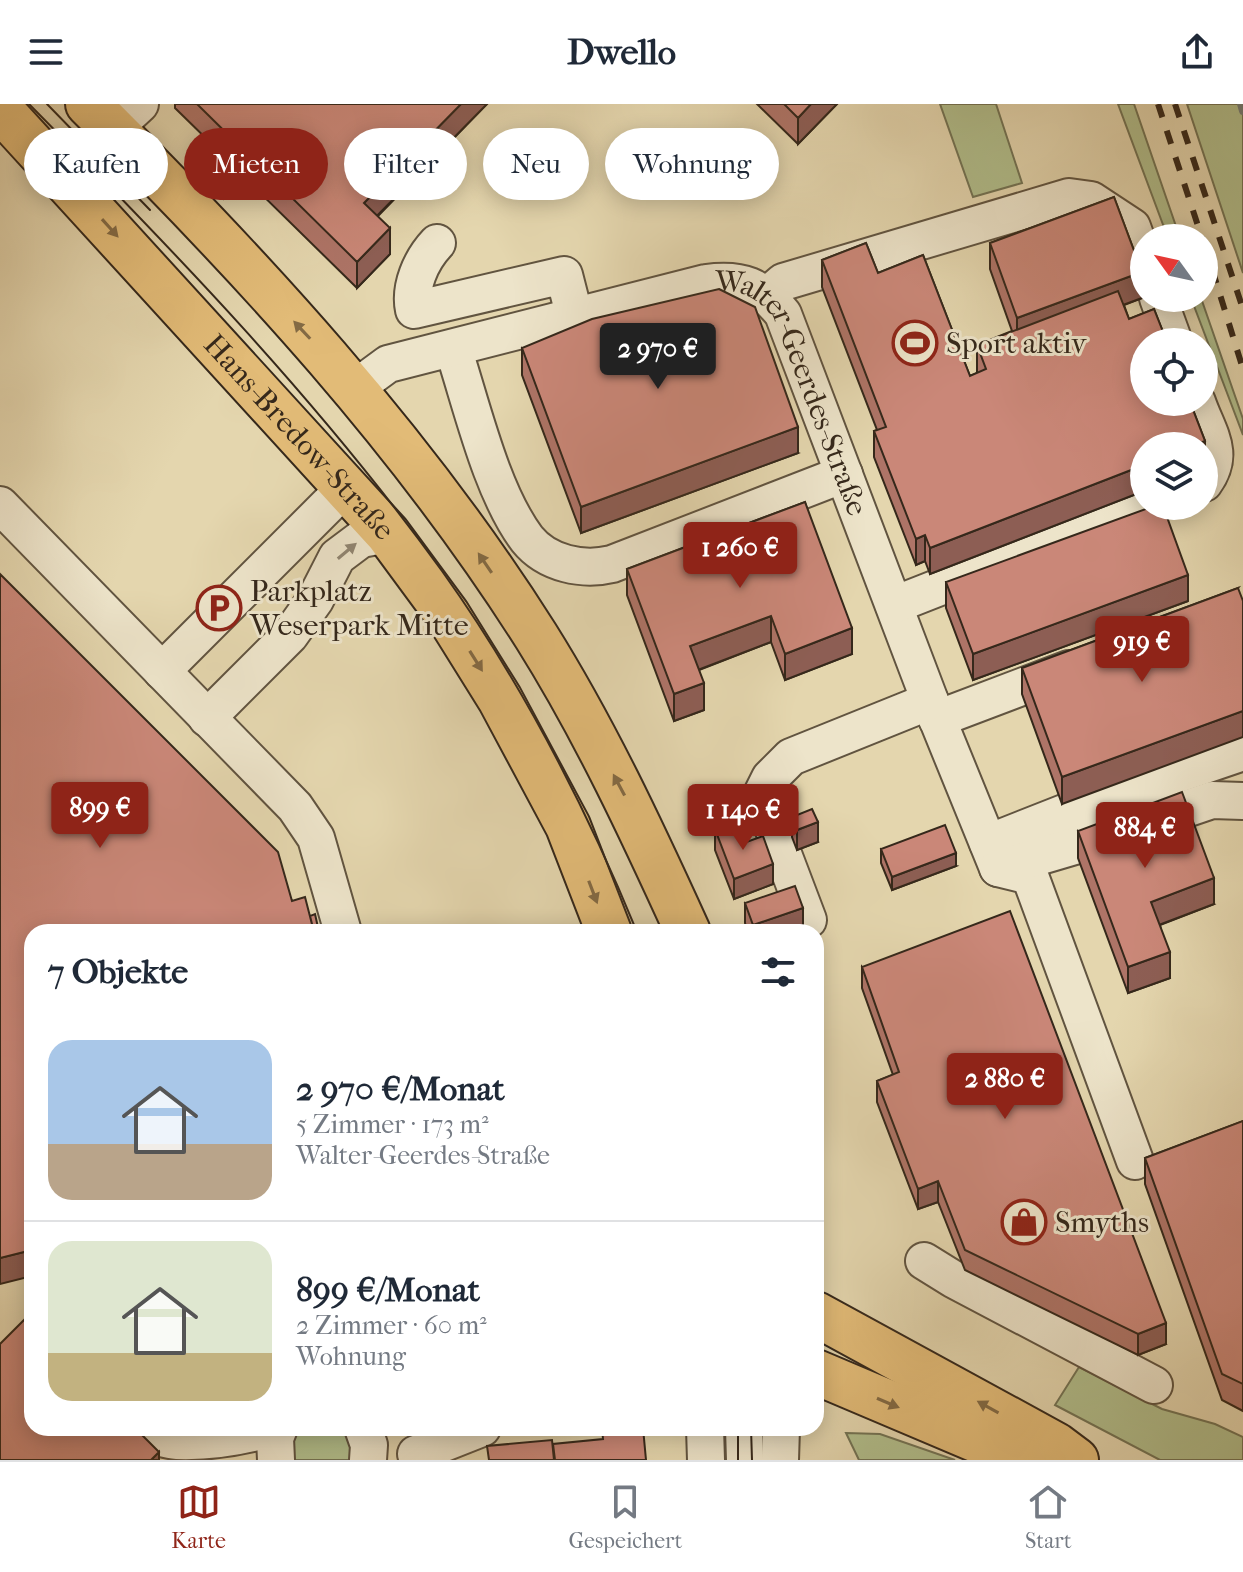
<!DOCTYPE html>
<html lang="de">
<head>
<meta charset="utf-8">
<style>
	body { margin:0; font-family:"IM FELL French Canon",serif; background:#f6f6f7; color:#1f2937; height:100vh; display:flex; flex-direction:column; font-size:30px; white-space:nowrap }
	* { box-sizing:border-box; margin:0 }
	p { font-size:26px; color:#747a83 }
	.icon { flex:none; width:44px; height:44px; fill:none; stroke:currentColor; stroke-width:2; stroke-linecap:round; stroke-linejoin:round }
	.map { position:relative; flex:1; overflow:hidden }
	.panel { position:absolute; left:24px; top:820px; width:800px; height:512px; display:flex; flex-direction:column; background:#fff; border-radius:24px; box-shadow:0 4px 20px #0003 }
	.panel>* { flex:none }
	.hud { position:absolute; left:24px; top:24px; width:800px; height:72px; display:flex; gap:16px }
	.needle { width:52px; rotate:303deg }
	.buttons { position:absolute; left:1130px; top:120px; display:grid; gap:16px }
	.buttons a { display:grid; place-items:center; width:88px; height:88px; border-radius:50%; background:#fff; box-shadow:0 4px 20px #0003; font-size:40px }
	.price { position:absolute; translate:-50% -68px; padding:0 18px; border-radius:8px; background:#8f2418; color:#fff; font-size:26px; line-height:52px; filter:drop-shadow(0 2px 4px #0008) }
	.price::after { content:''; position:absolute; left:50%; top:48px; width:24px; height:18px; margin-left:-12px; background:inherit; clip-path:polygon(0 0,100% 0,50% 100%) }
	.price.active { background:#222; color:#fff }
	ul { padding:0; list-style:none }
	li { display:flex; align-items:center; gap:24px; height:200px; padding:0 24px }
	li+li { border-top:2px solid #e0e1e3 }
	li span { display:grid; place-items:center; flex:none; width:224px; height:160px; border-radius:24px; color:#555 }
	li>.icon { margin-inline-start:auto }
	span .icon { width:96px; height:96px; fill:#fffc; stroke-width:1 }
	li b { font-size:34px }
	h2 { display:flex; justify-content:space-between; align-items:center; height:96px; padding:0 24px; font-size:34px }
	.pill { padding:0 28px; border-radius:36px; background:#fff; box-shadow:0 4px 20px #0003; font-size:28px; line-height:72px }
	.pill.active { background:#8f2418; color:#fff }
	header { display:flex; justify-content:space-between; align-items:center; height:104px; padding:0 24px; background:#fff; font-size:36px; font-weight:700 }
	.menu { display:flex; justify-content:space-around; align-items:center; height:112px; border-top:2px solid #e0e1e3; background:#fff; font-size:22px; color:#747a83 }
	.menu a { display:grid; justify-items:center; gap:4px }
	.menu .active { color:#8f2418 }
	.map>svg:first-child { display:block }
</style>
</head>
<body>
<header><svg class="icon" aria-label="menu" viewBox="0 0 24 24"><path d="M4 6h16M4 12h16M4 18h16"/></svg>Dwello<svg class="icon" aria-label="share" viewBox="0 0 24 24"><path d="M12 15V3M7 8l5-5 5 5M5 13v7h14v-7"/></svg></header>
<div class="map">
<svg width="1243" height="1356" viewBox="0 0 1243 1356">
	<rect width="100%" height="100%" fill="#e4d6ae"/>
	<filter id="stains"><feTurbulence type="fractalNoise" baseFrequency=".0025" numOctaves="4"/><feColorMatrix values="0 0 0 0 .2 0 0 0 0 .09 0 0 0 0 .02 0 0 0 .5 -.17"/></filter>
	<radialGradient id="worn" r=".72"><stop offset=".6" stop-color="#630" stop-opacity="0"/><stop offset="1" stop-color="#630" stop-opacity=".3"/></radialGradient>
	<!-- green -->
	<path fill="#b1be8c" stroke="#737354" stroke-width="2" d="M940 0H996L1022 79 973 93Z
		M1118 0H1134L1180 134H1168Z
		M1187 0H1243V169Z
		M1191 194H1201L1243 315V331Z
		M1079 1263 1162 1305 1215 1320 1243 1333V1356H1160L1055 1301Z
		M295 1324H347L350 1327 353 1356H289Z
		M846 1329 880 1330 955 1356H859Z"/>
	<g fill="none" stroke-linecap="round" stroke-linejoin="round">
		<!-- stream -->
		<path stroke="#737d79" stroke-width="8" d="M1241 0 1243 7"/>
		<!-- minor casing -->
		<g stroke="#615440" stroke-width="40">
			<g id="minor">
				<path d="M113 25 140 0"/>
				<path d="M437 139C421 156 409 183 414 206L564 171 575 214"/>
				<path d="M768 191 783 178 1069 93 1091 96 1132 123 1144 156"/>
				<path d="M1158 194 1174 238"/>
				<path d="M453 244C472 302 491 387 527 435 547 460 583 467 612 460L844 370"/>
				<path id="s1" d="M354 285 388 260 706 179C742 174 761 182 783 210L930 597 998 764"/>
				<path d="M1197 298C1208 330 1226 349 1204 379"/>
				<path d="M0 401 295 703 316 734 343 828"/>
				<path d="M894 501 1146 402"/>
				<path d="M162 567 346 383"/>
				<path d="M207 614 290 531 315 496 337 453 361 435 388 430"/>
				<path d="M937 615 1069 565"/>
				<path d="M988 739 1064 709 1243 648"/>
				<path d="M998 764 1030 772 1135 1057"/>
				<path d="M1000 764 1088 738 1212 696 1243 697"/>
				<path d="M808 816 761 692 770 674 791 653 930 597"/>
				<path d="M924 1157 953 1175 1154 1281"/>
				<path d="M363 1324 369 1341 368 1356"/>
				<path d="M705 1324 706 1356"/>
				<path d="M744 1324 745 1356"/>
				<path d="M123 1338C138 1322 158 1336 177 1337 208 1338 242 1333 271 1324"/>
				<path d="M416 1350 482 1324"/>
				<path d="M276 1356 275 1334 279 1324"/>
				<path d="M780 1356 781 1324"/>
			</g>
		</g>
		<!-- major casing -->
		<g stroke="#35281b" stroke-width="48">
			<g id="major">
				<path d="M88 0C252 163 412 336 536 532 595 626 642 727 688 828"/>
				<path id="s2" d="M0 5 388 430 447 510 500 595 568 722 609 828"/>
				<path d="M816 1210 1056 1341 1076 1356"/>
				<path d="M816 1268 1024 1356"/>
			</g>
		</g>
		<!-- minor -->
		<use href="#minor" stroke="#ede4ca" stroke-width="36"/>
		<!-- major -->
		<use href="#major" stroke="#e2bb77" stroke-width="44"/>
		<!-- tram -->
		<path stroke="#35281b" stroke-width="2" d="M29 0C175 148 320 298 442 467 522 579 585 701 637 828
			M47 0 150 106
			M738 1324V1356
			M751 1324 752 1356"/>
		<!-- rail -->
		<path stroke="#35281b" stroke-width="6" stroke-dasharray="14 14" stroke-linecap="butt" d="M1158 0 1202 134
			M1175 0 1243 205
			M1204 139 1243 265"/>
	</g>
	<!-- wall -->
	<path fill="#ae7467" stroke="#35281b" stroke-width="2" d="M175 0H487L378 112 390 150 357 184 244 73 224 94 201 72V65L219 47 175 4Z
		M757 0H837L798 40Z
		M1114 93 1142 168V194L1124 201 1129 215 1154 205 1167 238H1144V298H1190L1205 337V364L1204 342H1144V387L930 470 925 457 916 461 874 353V327L877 326 822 183V156L866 139 878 169 923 151 970 272 977 269V241L1012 227 990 165V139Z
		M522 244 798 349 581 429 522 271Z
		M805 398 852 550 785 576 771 538 699 566 704 606 674 617 627 491V465Z
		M946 478 1188 497 973 576 946 504Z
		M1238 484 1062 700 1022 590V564Z
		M792 713 818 738 797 746 792 733Z
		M715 725 741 740 773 780 734 795 715 746Z
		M1078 727 1214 800 1160 821 1170 874 1128 889 1078 754Z
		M881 745 956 762 892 786 881 759Z
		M745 799 803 824 791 828H748L745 819Z
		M862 863 1166 1240 1138 1251 965 1166 938 1098 918 1105 877 998V977L893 971 862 884Z
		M1243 1017V1307L1222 1296 1145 1080V1054Z"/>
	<!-- shaded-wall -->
	<path fill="#8d5e54" stroke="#35281b" stroke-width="2" d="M461 0H487L364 125V99Z
		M811 0H837L798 40V14Z
		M245 66V73L224 94V87Z
		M390 124V150L357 184V158Z
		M1142 168V194L1017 240V214Z
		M798 323V349L581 429V403Z
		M1205 337V364H1204V342H1193Z
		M1144 361V387L930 470V444Z
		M925 431V457L916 461V435Z
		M1188 471V497L973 576V550Z
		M771 512V538L690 569V542Z
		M852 524V550L785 576V550Z
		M704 579V606L674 617V590Z
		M1243 607V633L1062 700V673Z
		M818 718V738L797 746V726Z
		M956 749V762L892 786V773Z
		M773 760V780L734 795V775Z
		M1214 774V800L1151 824V798Z
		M803 804V824L791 828H753V821Z
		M1170 848V874L1128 889V863Z
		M938 1077V1098L918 1105V1085Z
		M32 1146V1172L0 1180V1154Z
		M1166 1219V1240L1138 1251V1230Z
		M159 1348V1356H151Z"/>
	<!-- building -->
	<path fill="#ca8778" stroke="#35281b" stroke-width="2" d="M197 0H461L364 99 390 124 357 158Z
		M784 0H811L798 14Z
		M222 44 245 66 224 87 201 65Z
		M1114 93 1142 168 1017 214 990 139Z
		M866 139 878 169 923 151 970 272 986 265 977 241 1118 187 1129 215 1154 205 1167 238H1144V298H1190L1205 337 1193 342H1144V361L930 444 925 431 916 435 874 327 886 323 822 156Z
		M719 185 755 203 798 323 581 403 522 244 592 215Z
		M805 398 852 524 785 550 771 512 690 542 704 579 674 590 627 465Z
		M1154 402H1163L1188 471 973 550 946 478Z
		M0 470 278 748 292 797 305 793 314 828H32V1146L0 1154Z
		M1238 484 1243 497V607L1062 673 1022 564Z
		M1182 688 1214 774 1151 798 1170 848 1128 863 1078 727Z
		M812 705 818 718 797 726 792 713Z
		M733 718 741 740 763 732 773 760 734 775 715 725Z
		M945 721 956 749 892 773 881 745Z
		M795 782 803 804 753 821 745 799Z
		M1010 807 1166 1219 1138 1230 965 1146 938 1077 918 1085 877 977 899 968 862 863Z
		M315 810 319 828H314L310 812Z
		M1243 1017V1280L1222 1270 1145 1054Z
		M26 1214 32 1220V1324H135L159 1348 151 1356H0V1240Z
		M602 1324H643L646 1356H555L553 1340 603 1335Z
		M552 1336 554 1356H489L487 1342Z"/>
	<!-- one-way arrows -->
	<defs><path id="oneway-solid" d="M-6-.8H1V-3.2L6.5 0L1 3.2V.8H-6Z" transform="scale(2)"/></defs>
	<g fill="#836a44">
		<use href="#oneway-solid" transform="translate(110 124) rotate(48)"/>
		<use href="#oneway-solid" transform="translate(302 226) rotate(-133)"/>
		<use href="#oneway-solid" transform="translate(485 459) rotate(-124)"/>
		<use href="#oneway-solid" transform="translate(476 557) rotate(58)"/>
		<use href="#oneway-solid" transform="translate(619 681) rotate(-118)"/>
		<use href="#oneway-solid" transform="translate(593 788) rotate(69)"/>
		<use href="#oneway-solid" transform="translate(888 1299) rotate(23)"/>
		<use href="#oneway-solid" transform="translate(988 1303) rotate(-151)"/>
	</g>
	<use fill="#918672" href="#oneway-solid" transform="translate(347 447) rotate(-40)"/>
	<!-- icons -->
	<defs>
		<g id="stadium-ring" transform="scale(2.3)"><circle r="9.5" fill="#ede4ca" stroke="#8f2418" stroke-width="1.5"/><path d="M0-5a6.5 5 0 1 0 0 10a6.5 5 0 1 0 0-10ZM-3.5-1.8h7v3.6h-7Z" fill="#8f2418"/></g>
		<g id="parking-ring" transform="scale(2.3)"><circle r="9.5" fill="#ede4ca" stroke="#8f2418" stroke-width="1.5"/><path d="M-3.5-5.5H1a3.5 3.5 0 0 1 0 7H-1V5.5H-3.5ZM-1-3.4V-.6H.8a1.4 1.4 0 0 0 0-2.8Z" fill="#8f2418"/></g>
		<g id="shop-ring" transform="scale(2.3)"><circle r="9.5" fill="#ede4ca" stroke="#8f2418" stroke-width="1.5"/><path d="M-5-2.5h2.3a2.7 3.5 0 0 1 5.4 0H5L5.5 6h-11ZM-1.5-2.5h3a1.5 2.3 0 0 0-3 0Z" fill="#8f2418"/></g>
	</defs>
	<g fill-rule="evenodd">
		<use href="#stadium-ring" x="915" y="239"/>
		<use href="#parking-ring" x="219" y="504"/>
		<use href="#shop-ring" x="1024" y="1118"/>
	</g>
	<g text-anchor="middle" stroke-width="6" stroke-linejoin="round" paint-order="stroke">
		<!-- poi labels -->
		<g font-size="30" fill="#35281b" stroke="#ede4ca" text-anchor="start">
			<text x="946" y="249">Sport aktiv</text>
			<text x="250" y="497">Parkplatz<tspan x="250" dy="34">Weserpark Mitte</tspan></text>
			<text x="1055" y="1128">Smyths</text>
		</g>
		<!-- street labels -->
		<g font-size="30" fill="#35281b" stroke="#ede4ca">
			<text dy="10" stroke="none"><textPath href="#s1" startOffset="526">Walter-Geerdes-Straße</textPath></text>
			<text dy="10" stroke="none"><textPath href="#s2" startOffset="444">Hans-Bredow-Straße</textPath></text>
		</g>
	</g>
	<rect width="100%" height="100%" filter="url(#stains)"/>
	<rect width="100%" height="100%" fill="url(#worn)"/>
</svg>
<div class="buttons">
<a><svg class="needle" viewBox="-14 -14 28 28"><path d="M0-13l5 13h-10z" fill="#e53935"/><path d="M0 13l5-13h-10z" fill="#747a83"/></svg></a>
<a><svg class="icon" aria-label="locate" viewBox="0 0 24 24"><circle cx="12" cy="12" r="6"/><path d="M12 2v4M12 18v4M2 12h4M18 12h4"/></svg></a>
<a><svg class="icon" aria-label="layers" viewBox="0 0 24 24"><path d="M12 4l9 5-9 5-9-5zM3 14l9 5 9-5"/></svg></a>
</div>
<b class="price active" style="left:658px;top:287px">2 970 €</b>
<b class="price" style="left:740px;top:486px">1 260 €</b>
<b class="price" style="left:1142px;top:580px">919 €</b>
<b class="price" style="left:100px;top:746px">899 €</b>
<b class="price" style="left:743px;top:748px">1 140 €</b>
<b class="price" style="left:1145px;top:766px">884 €</b>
<b class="price" style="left:1005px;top:1017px">2 880 €</b>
<div class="hud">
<a class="pill">Kaufen</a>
<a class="pill active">Mieten</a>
<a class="pill">Filter</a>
<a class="pill">Neu</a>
<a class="pill">Wohnung</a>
</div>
<section class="panel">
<h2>7 Objekte<svg class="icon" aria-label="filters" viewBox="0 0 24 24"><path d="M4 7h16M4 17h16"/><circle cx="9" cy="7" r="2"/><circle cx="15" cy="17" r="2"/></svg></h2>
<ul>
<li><span style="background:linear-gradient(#a9c7e8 65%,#b9a48a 0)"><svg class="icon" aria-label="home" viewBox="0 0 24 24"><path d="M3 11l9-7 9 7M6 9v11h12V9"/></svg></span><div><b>2 970 €/Monat</b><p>5 Zimmer · 173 m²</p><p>Walter-Geerdes-Straße</p></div></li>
<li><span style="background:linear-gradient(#dfe7d0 70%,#c2b280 0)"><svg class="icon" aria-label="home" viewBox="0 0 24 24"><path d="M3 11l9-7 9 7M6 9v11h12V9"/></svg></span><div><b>899 €/Monat</b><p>2 Zimmer · 60 m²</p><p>Wohnung</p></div></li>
</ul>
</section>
</div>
<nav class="menu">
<a class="active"><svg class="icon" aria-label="map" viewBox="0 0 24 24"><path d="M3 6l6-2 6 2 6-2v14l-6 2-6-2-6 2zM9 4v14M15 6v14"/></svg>Karte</a>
<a><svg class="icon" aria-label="saved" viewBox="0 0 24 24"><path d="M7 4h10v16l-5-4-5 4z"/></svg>Gespeichert</a>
<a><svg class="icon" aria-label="home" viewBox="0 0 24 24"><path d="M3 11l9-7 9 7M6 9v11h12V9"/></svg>Start</a>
</nav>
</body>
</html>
